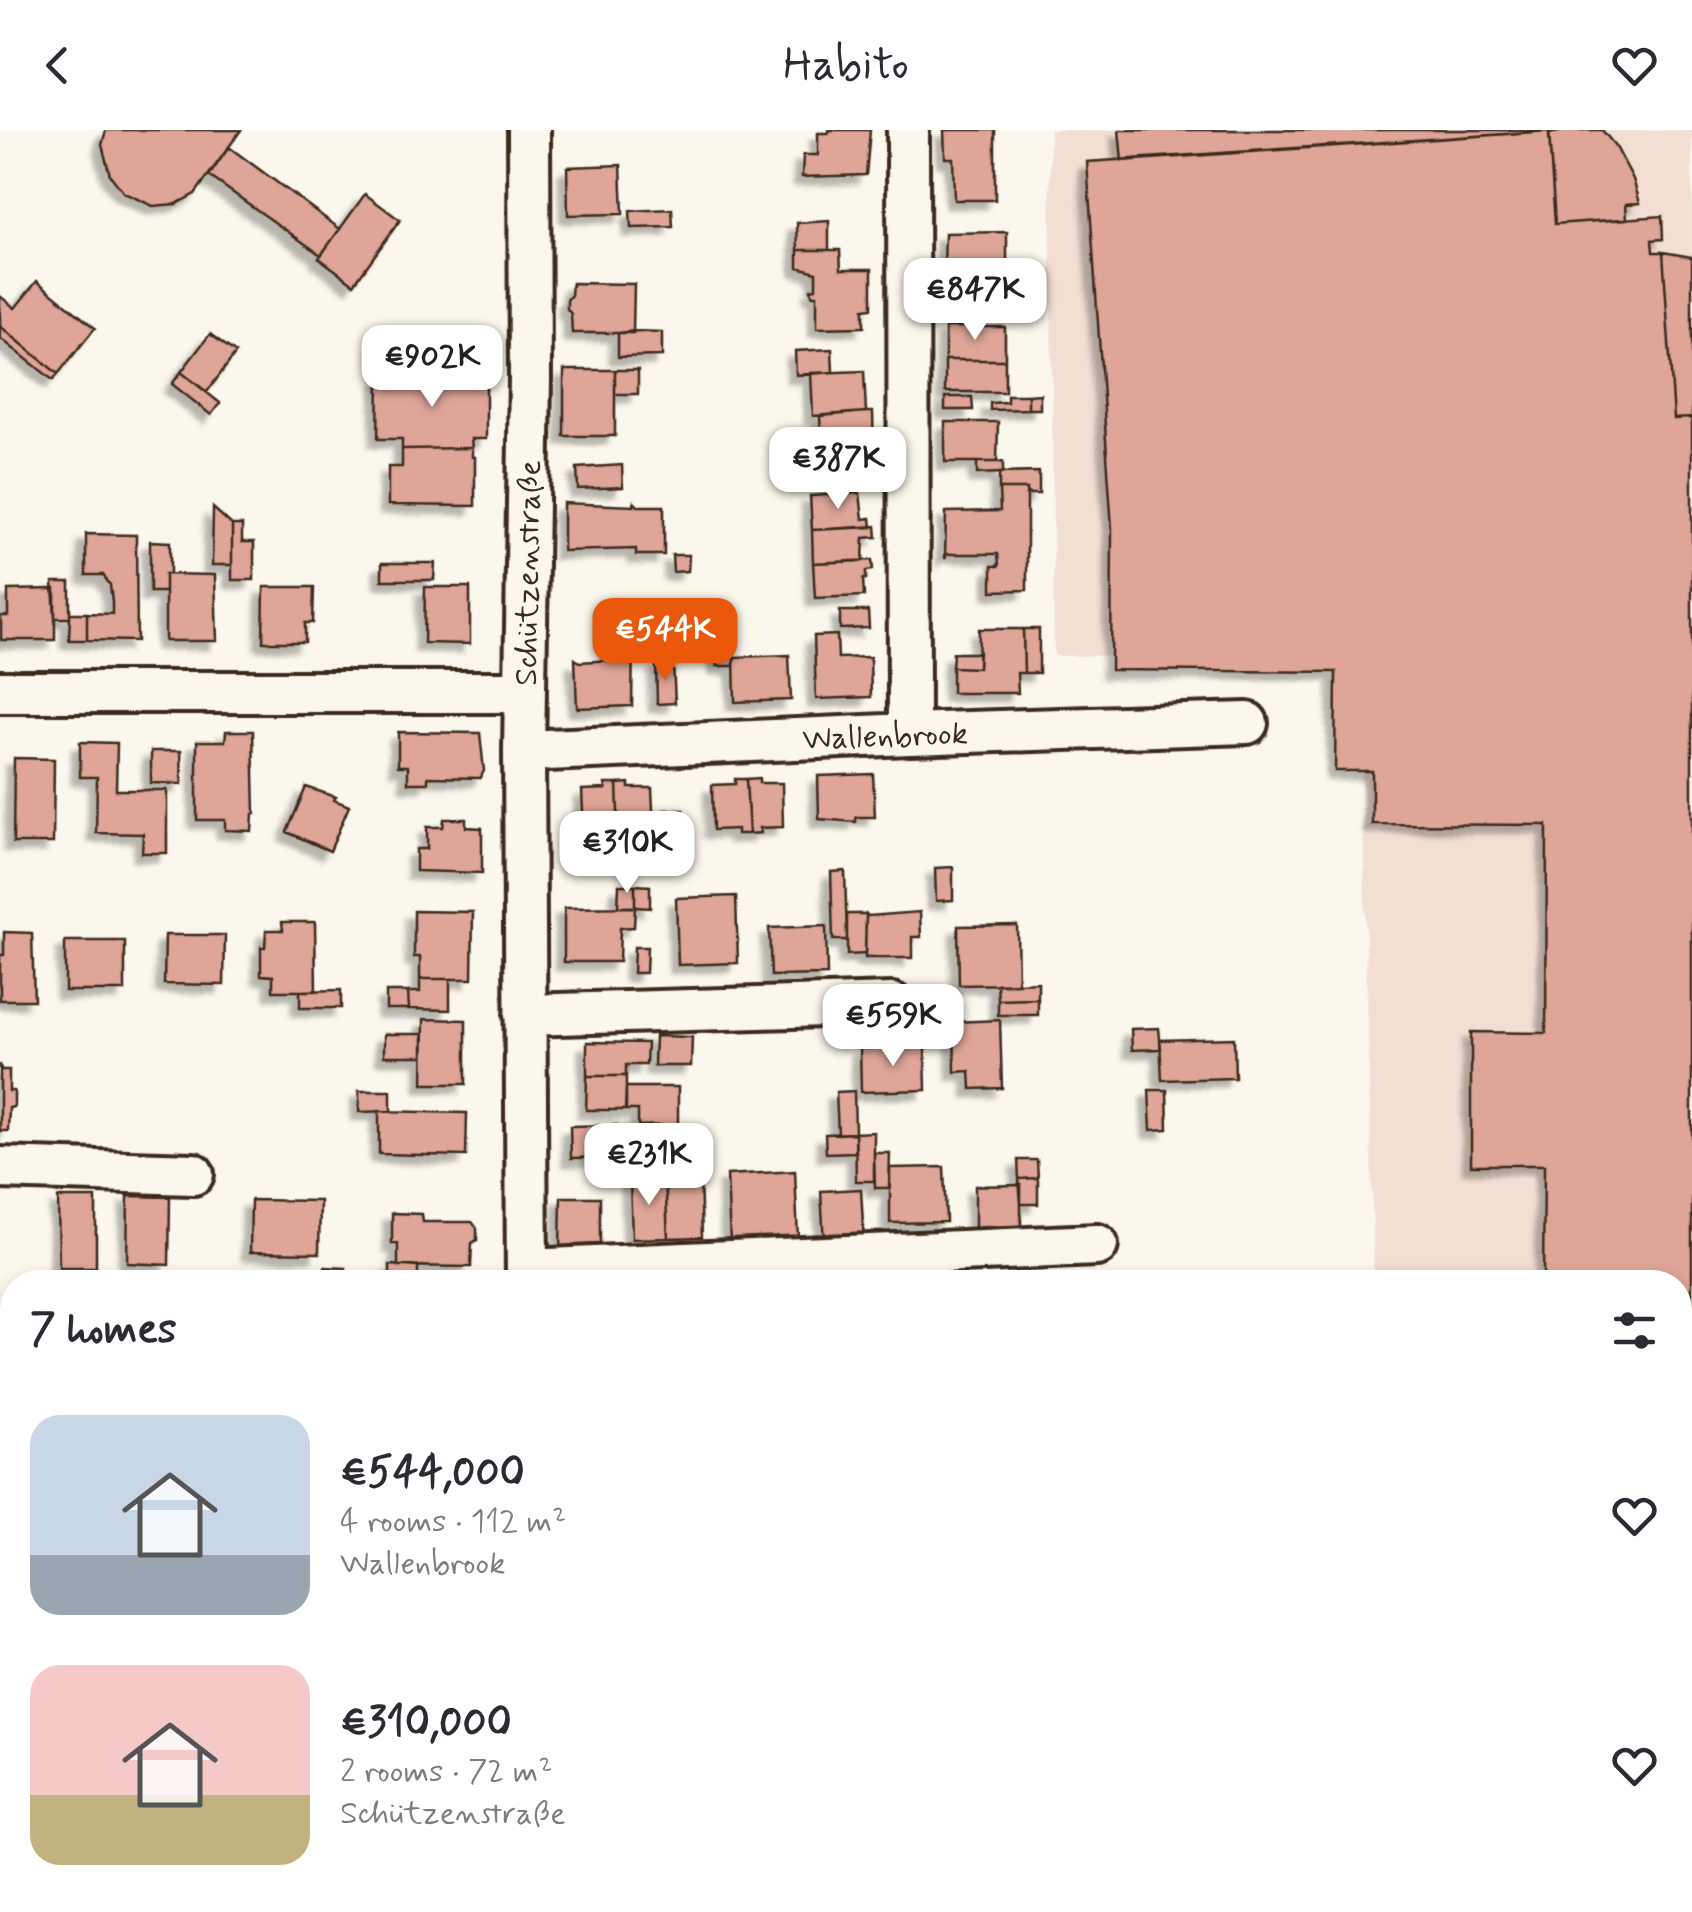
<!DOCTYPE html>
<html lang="en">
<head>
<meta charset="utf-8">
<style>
	body { margin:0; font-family:Mynerve,sans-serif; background:#f7f7f7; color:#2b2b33; height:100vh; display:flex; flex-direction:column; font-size:38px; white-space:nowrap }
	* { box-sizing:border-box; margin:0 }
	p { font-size:32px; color:#7c7c81 }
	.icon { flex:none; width:55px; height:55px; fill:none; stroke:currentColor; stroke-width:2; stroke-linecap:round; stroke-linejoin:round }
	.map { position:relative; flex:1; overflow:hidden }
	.details { position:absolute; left:0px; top:1140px; width:1692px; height:642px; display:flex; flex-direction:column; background:#fff; border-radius:40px 40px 0 0; box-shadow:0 5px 15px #0003 }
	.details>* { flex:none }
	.price { position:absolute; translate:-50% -85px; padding:0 22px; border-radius:20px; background:#fff; color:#222; font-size:32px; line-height:65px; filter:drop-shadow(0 2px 5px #0008) }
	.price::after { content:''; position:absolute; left:50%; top:60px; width:30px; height:22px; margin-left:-15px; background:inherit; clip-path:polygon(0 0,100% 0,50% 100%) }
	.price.selected { background:#ea580c; color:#fff }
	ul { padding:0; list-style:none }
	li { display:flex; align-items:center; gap:30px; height:250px; padding:0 30px }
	li span { display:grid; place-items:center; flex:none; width:280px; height:200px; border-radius:30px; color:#555 }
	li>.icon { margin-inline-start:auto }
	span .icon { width:120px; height:120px; fill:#fffc; stroke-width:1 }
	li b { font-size:42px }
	h2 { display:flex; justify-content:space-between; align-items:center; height:120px; padding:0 30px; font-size:42px }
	header { display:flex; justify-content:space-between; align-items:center; height:130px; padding:0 30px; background:#fff; font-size:45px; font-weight:600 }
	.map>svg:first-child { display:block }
</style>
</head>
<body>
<header><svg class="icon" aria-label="back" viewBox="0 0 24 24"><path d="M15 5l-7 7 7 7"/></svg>Habito<svg class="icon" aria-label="heart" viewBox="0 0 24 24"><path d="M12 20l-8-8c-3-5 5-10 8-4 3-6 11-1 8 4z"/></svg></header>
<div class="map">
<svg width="1692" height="1782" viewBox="0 0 1692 1782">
	<defs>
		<filter id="shadow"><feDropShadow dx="-8" dy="8" stdDeviation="2.5" flood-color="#0004"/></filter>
	</defs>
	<rect width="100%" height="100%" fill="#fbf7ec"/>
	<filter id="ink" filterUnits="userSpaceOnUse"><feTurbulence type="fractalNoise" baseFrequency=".01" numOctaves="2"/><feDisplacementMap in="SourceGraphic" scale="20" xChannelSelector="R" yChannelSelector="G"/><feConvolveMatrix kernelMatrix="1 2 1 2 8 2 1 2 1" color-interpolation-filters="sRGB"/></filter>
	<g filter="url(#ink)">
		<!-- built -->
		<path fill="#f2ded3" d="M1050 0H1692V1782H1389V1770H1680V1152H1374L1359 523 1054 526Z"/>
		<!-- building -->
		<path fill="#dea598" stroke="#3b2a1e" stroke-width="2.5" filter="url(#shadow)" d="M106 0H241L195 64 176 74 153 76 124 63 110 45 102 15Z
			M829 0H870L866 45 802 47 803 25H818V3H829Z
			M944 0H995V70H954L953 28H945Z
			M1119 0H1549V1L1122 31Z
			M1568 0H1602L1616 17 1633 49 1640 73 1626 74 1627 89 1555 94 1549 4Z
			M1549 1 1555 94 1662 86 1663 109 1652 110 1653 122H1663L1674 289 1692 288V1632H1680V1152H1543L1544 1035H1471V902L1546 903 1547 695 1372 694V641H1335L1336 542 1111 540 1112 399 1087 32Z
			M229 17 340 99 321 125 209 46Z
			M621 35 623 84 568 85 567 37Z
			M365 64 400 90 354 154 319 128Z
			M672 79 673 97 631 98 630 81Z
			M829 91V120H798L797 93Z
			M1007 102V136H944L945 103Z
			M798 120H840L841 139H872V178L864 179V197L817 198V165H812L811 159 816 158V142L798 137Z
			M1663 122 1692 127V288L1674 289Z
			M944 136H1007V170H945Z
			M37 151 95 198 58 244 0 196V166L15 178Z
			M572 153 634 154 633 203H572L571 184 567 179V170L571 165Z
			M0 196 58 244 53 250 0 208Z
			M945 197H1005V230H945Z
			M634 201 662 202V226L618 227V203Z
			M210 204 236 223 207 262 181 242Z
			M832 219 833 242 796 245 795 221Z
			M945 230H1005V262H945Z
			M564 240H615V306H564Z
			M615 240H638V264H615Z
			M410 241H454V248H486V309H471L472 318 402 319V309H378L379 247 410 248Z
			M864 241 866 282 813 286 811 243Z
			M181 242 220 273 211 285 172 254Z
			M1040 264V279H1028V265Z
			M1007 265H1028V279L990 280V273L1007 272Z
			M945 267H972L973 280H945Z
			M866 282H873L874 325 822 328 820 286Z
			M945 292H998L997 332H945Z
			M472 318V327H475V376L388 375V337H402V319Z
			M806 327H844V349L807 351Z
			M977 332H1003V343L977 344Z
			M622 335 623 357 578 359 577 338Z
			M1039 342V364H1026L1027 359H999V343Z
			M999 359H1027V460L992 461V436H999L998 424H947L945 429 946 382 1000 381Z
			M860 363 863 389 871 388 872 397 812 400 810 366Z
			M634 372 638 376H664V425H636V419L563 421V373L634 376Z
			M213 378 232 395V435H212Z
			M232 395H242V412H254V450H232Z
			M876 396 877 407 864 408 863 431 813 433 812 400Z
			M86 404 136 405 137 511 87 510V483L112 484V472L110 455 103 445H86Z
			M150 411 170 412V444H165V462H150Z
			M672 425H689L688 441 673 442Z
			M872 430 873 440 866 441V449H863L864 466 815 468 813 433Z
			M382 433H435L434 450H382Z
			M165 444 215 445 217 511H165Z
			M53 452H70V488H55Z
			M264 457H314L313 493H305V512H263Z
			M425 457H470V514L424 513Z
			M55 459V510H1V486H8V460Z
			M840 481H868L869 498 840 499Z
			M70 483H87V510H69Z
			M979 499H1023L1024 543H1017L1018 563H952V537L978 538Z
			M1023 499H1039V543H1024Z
			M734 501V536H717L715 502Z
			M837 505 838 528 870 527 871 567 816 569 814 506Z
			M633 515 632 576 577 578 575 529 580 532 611 530 610 516Z
			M953 523H979L978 538 952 537Z
			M789 525 791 570 735 572 734 527Z
			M673 532 675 573 657 574 656 533Z
			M226 601H253L255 684H253L252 701 225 700V690H197V611H225Z
			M398 602 480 603 484 641 480 648 428 647V653H408V636H398Z
			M80 612 117 613 116 660H167V723H142L143 704 96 703 97 647H80Z
			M151 621H181L182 654 151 653Z
			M14 628 54 629 53 713H13Z
			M873 644 875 687H856V692L819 689 818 646Z
			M759 648V653H782L783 697 760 698 761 703 749 704 746 649Z
			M735 649H746L749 704H737V699L713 700 712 655 735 654Z
			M629 653V658H652L654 703H631V708L619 709 617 654Z
			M605 654H617L619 709H607V704L584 705 582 660 606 659Z
			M306 657 336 667 334 670 349 676 330 721 287 702Z
			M664 680H683L684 723 665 724Z
			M444 689H466V697L482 698V743L416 741V719H427V697H443Z
			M953 737V770L936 771 935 738Z
			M845 741 847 810H833L831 742Z
			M619 755H635V777H618Z
			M635 755 650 756V778L635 777Z
			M736 766 738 833 678 835 676 768Z
			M635 777 634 797 620 798 619 832H564V778Z
			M414 781 473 782 472 849H420V827H414Z
			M920 782 921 807H912V828H865L866 784 868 786Z
			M847 784H866L865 824 847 825Z
			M282 792H315L316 861H273V846L261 845V817H265L266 800H283Z
			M1017 795 1018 854 959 855 958 796Z
			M826 796 827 845 771 846 769 798Z
			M4 802 32 803 34 870H0V825H4Z
			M165 805H225L224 855 164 854Z
			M65 811H125V861H65Z
			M634 817H647L646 843H633Z
			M420 849H450V880L409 879 408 862H420Z
			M1038 852V869L998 870 997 854Z
			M341 860V878H300V861Z
			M386 862H408L409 879H386Z
			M1038 869V885H998V870Z
			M424 889 466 890V954H423Z
			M1000 890 1002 958 971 959 970 941 955 942 954 892Z
			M1159 898 1161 919 1132 920 1131 899Z
			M384 904H423V926H384Z
			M655 906 692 907 691 936H654Z
			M1234 908 1235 948 1162 950 1160 910Z
			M587 912 647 913 646 935H626V946H587Z
			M925 917 926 960 861 962 860 918Z
			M0 934 1 940H9V961H14V977L9 978 8 1001H0Z
			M587 946H626V980H586Z
			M626 957H678V995L638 996V980H625Z
			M1149 960H1167L1168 999 1151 1000Z
			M359 961H391V981L359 982Z
			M854 961 855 1003 838 1004 836 962Z
			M379 981 467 983 466 1026 379 1024Z
			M617 995 618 1027 571 1028 570 996Z
			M874 1002V1051H856L855 1003Z
			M855 1003 856 1022 826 1023 825 1004Z
			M874 1023H890L889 1058H875Z
			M1018 1030H1037L1038 1048 1019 1049Z
			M944 1037 946 1092 890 1093V1038Z
			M795 1041 798 1109 730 1112 727 1045Z
			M700 1046 702 1107 668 1108 665 1047Z
			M665 1047 668 1108 632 1109 630 1049Z
			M1038 1048V1074H1021L1019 1049Z
			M1021 1055V1103L975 1104V1056Z
			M861 1059 864 1112 824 1113 821 1061Z
			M128 1066 170 1067 169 1135 127 1133Z
			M561 1067H600V1119L560 1120Z
			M58 1068H96V1138H59Z
			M251 1070 320 1071 319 1123 250 1122Z
			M392 1083 422 1084 423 1092H472L477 1098V1110L472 1113 471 1137 398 1136V1114H392Z
			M390 1135 418 1137V1152H390Z
			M325 1137 346 1138 344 1152H323Z
			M0 1403 12 1404V1497L0 1496Z
			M3 1502 12 1503V1605L0 1603Z
			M0 1618 12 1619V1721L0 1720Z
			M755 1770H786V1782H755Z"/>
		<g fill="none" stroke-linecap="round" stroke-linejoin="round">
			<!-- street casing -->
			<g stroke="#3b2a1e" stroke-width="48">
				<path id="street" d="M908 0 909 604
					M0 562H524
					M524 621 909 604 1247 593
					M525 885 892 874
					M0 1038 193 1044
					M527 1140 1097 1115
					M527 1152 524 621 530 248 529 0
					M0 1749 12 1751
					M209 1770 326 1782
					M63 1782 64 1770
					M446 1782 448 1770
					M837 1782V1770"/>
			</g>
			<!-- street -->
			<use href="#street" stroke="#fbf7ec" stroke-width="40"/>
		</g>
	</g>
	<g text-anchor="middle" stroke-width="8" stroke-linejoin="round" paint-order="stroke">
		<!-- street labels -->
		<g font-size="32" fill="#3b2a1e" stroke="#fbf7ec">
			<text transform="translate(527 443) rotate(-89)" y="11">Schützenstraße</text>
			<text transform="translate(885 605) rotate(-2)" y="11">Wallenbrook</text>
		</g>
	</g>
</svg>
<b class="price" style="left:975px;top:213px">€847K</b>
<b class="price" style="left:432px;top:280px">€902K</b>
<b class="price" style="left:838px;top:382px">€387K</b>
<b class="price selected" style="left:665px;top:553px">€544K</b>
<b class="price" style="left:627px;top:766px">€310K</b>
<b class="price" style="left:893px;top:939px">€559K</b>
<b class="price" style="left:649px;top:1078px">€231K</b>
<section class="details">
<h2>7 homes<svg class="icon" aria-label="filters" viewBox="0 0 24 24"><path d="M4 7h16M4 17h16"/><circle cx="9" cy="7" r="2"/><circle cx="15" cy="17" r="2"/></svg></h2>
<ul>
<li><span style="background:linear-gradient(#c9d6e8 70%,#9aa5b1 0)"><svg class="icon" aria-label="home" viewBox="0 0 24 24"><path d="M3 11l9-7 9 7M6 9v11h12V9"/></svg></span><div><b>€544,000</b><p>4 rooms · 112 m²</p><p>Wallenbrook</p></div><svg class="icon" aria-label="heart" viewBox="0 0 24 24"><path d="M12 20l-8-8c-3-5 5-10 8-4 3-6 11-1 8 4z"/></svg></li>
<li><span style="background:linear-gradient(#f6c9c9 65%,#c2b280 0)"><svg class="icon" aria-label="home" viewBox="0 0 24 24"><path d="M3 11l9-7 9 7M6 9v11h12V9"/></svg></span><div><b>€310,000</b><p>2 rooms · 72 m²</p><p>Schützenstraße</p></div><svg class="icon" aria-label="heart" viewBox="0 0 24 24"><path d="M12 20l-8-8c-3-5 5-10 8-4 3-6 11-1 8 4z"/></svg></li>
</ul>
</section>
</div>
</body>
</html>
